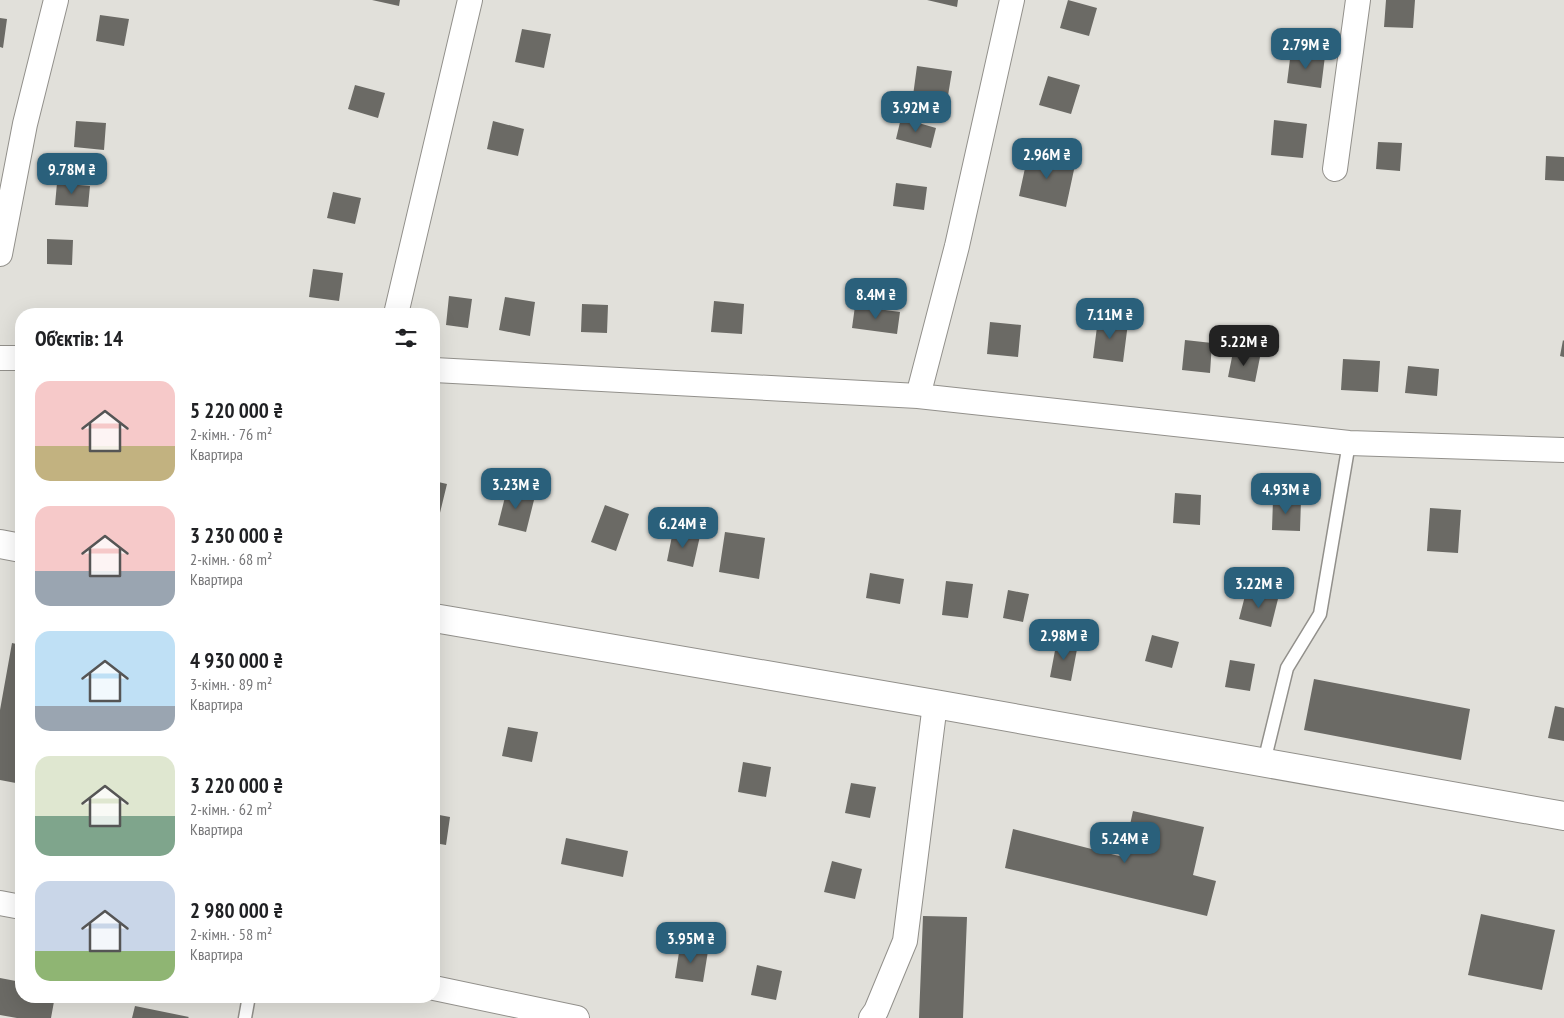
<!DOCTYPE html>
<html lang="uk">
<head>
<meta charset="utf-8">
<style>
	body { margin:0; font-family:"PT Sans Narrow",sans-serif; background:#f6f6f6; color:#202124; height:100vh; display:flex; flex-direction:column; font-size:19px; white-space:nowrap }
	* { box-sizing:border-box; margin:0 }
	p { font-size:16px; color:#757577 }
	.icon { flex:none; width:28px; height:28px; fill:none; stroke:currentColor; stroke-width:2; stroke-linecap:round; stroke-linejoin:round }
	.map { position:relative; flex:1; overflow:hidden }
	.panel { position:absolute; left:15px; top:308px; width:425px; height:695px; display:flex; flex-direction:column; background:#fff; border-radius:20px; box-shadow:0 5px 20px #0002 }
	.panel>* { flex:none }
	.price { position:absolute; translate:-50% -42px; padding:0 11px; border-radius:10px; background:#2a607b; color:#fff; font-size:16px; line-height:32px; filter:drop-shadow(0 1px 2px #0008) }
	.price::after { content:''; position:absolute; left:50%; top:30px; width:15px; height:11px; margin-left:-8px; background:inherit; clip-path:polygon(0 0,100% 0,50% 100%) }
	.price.current { background:#222; color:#fff }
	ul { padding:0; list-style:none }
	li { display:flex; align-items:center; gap:15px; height:125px; padding:0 20px }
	li span { display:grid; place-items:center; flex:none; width:140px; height:100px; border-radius:15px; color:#555 }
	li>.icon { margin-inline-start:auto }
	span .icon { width:60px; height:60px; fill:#fffc; stroke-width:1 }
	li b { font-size:21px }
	h2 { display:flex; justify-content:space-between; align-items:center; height:60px; padding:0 20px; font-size:21px }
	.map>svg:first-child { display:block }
</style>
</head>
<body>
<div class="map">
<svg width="1564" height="1018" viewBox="0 0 1564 1018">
	<rect width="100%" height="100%" fill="#e1e0da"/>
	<!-- building -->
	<path fill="#6b6a65" d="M372 0H400L399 6Z
		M927 0H958L957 7Z
		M1068 0 1097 8 1089 36 1060 28Z
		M1386 0H1415L1413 28 1384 27Z
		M100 15 129 19 124 46 96 41Z
		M0 18 7 19 3 48 0 47Z
		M522 29 551 34 544 68 515 62Z
		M1291 51 1325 56 1321 88 1287 83Z
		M917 66 952 71 946 108 912 103Z
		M1048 76 1080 85 1071 114 1039 105Z
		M355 85 385 93 378 118 348 109Z
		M901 118 936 128 931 148 896 139Z
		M1274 120 1307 124 1303 158 1271 155Z
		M76 121 106 123 104 150 74 147Z
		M493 121 524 129 518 156 487 149Z
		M1378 142 1402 143 1400 171 1376 169Z
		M1028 154 1075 165 1066 207 1019 196Z
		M1546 156 1564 157V181L1545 180Z
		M57 183 90 186 88 207 55 205Z
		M896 183 927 187 924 210 893 206Z
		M333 192 361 198 355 224 327 218Z
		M47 239 73 240 72 265 47 264Z
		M313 269 343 273 339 301 309 297Z
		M449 296 472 299 468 328 446 325Z
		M505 297 535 302 530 336 499 330Z
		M714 301 744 304 742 334 711 332Z
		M582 304 608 305 607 333 581 332Z
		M855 306 900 312 897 334 852 328Z
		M1098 319 1128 323 1123 362 1093 358Z
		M990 322 1021 325 1018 357 987 354Z
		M1185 340 1212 343 1210 373 1182 370Z
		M1563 340 1564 341V357L1560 356Z
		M1233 352 1260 357 1255 382 1228 377Z
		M1343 359 1380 361 1378 392 1341 390Z
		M1408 366 1439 369 1437 396 1405 393Z
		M434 481 447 484 439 517 434 516Z
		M507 489 535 496 526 532 498 525Z
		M1175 493 1201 495 1200 525 1173 523Z
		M1273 499 1301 500 1300 531 1272 530Z
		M605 505 629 514 616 551 591 542Z
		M1430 508 1461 510 1458 553 1427 551Z
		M673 531 700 536 693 567 667 561Z
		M725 532 765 538 759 579 719 572Z
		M870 573 904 579 900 604 866 598Z
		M946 581 973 584 968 618 942 615Z
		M1008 590 1029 594 1023 622 1003 618Z
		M1246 592 1278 599 1271 627 1239 619Z
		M1152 635 1179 642 1172 668 1145 661Z
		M1057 640 1078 644 1071 681 1050 677Z
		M12 643 21 645V784L0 780V710Z
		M1230 660 1255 664 1250 691 1225 687Z
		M1314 679 1470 709 1461 760 1304 730Z
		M1555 706 1564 708V741L1548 738Z
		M508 727 538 732 532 762 502 756Z
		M743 762 771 767 766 797 738 792Z
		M851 783 876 787 870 818 845 813Z
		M1133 811 1204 827 1193 875 1216 881 1207 916 1005 868 1013 829 1123 857Z
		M434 814 450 817 446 845 434 843Z
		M566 838 628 851 623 877 561 864Z
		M832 861 862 869 855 899 824 892Z
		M1481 914 1555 930 1542 990 1468 975Z
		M923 916 967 917 963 1018H919Z
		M680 946 708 951 703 982 675 978Z
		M757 965 782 971 776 1000 751 995Z
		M0 978 21 982V996H55L51 1018H17L0 1015Z
		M135 1006 189 1017 188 1018H132Z"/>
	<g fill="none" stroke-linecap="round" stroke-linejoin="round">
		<!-- lane casing -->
		<g stroke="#92908b" stroke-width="15">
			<path id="lane" d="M1264 762 1287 668 1320 614 1349 443
				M245 1018 249 996"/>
		</g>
		<!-- street casing -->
		<g stroke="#92908b" stroke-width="26">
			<path id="street" d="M1335 169 1358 0
				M0 254 25 124 56 0
				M396 314 470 0
				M0 358H21
				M434 370 918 396 1349 443 1564 450
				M918 396 957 246 1012 0
				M0 903 21 907
				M434 988 577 1018
				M871 1018 876 1011 905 941 935 704"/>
		</g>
		<!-- secondary casing -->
		<g stroke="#92908b" stroke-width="30">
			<path id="secondary" d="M0 544 21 548
				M434 618 935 704 1564 816"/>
		</g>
		<!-- lane -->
		<use href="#lane" stroke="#fff" stroke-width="12"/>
		<!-- street -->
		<use href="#street" stroke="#fff" stroke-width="24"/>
		<!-- secondary -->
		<use href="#secondary" stroke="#fff" stroke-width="28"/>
	</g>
</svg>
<b class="price" style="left:1306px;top:70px">2.79M ₴</b>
<b class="price" style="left:916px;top:133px">3.92M ₴</b>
<b class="price" style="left:1047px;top:180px">2.96M ₴</b>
<b class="price" style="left:72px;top:195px">9.78M ₴</b>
<b class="price" style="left:876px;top:320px">8.4M ₴</b>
<b class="price" style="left:1110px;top:340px">7.11M ₴</b>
<b class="price current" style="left:1244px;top:367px">5.22M ₴</b>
<b class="price" style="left:516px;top:510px">3.23M ₴</b>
<b class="price" style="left:1286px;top:515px">4.93M ₴</b>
<b class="price" style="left:683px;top:549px">6.24M ₴</b>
<b class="price" style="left:1259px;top:609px">3.22M ₴</b>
<b class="price" style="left:1064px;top:661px">2.98M ₴</b>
<b class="price" style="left:1125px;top:864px">5.24M ₴</b>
<b class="price" style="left:691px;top:964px">3.95M ₴</b>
<section class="panel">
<h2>Об’єктів: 14<svg class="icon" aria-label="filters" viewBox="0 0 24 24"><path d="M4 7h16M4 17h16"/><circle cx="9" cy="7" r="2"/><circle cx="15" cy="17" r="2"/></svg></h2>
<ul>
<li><span style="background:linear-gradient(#f6c9c9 65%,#c2b280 0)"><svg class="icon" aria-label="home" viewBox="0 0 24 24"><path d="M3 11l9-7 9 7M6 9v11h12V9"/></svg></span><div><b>5 220 000 ₴</b><p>2-кімн. · 76 m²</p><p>Квартира</p></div></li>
<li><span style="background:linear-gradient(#f6c9c9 65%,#9aa5b1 0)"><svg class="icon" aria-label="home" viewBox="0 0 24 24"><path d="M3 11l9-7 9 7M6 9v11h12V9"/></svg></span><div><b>3 230 000 ₴</b><p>2-кімн. · 68 m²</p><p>Квартира</p></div></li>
<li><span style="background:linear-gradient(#bfe0f5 75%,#9aa5b1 0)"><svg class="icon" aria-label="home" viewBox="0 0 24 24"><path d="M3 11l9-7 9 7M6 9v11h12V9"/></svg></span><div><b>4 930 000 ₴</b><p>3-кімн. · 89 m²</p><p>Квартира</p></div></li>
<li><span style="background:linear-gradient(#dfe7d0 60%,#7fa58c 0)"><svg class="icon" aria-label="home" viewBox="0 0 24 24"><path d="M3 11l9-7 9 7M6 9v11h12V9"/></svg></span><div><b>3 220 000 ₴</b><p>2-кімн. · 62 m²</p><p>Квартира</p></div></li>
<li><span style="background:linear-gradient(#c9d6e8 70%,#8fb573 0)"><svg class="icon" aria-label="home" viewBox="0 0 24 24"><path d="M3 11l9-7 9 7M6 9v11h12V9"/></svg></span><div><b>2 980 000 ₴</b><p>2-кімн. · 58 m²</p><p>Квартира</p></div></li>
</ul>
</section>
</div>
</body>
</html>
